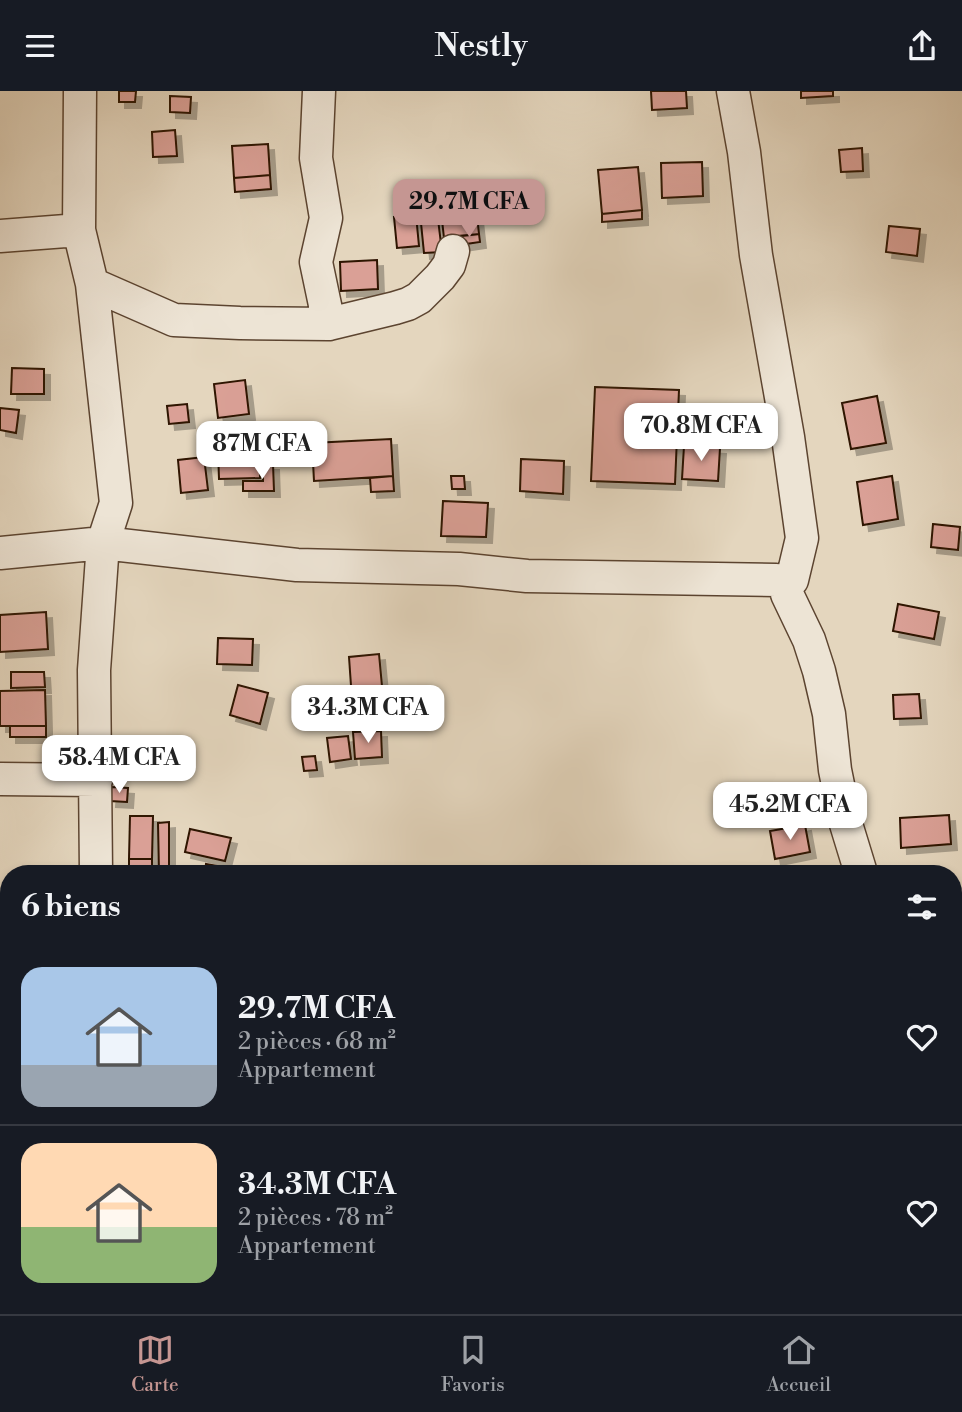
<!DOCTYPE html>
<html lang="fr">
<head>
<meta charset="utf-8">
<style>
	body { margin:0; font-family:"Libre Bodoni",serif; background:#20242c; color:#f1f3f6; height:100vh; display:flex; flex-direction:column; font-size:26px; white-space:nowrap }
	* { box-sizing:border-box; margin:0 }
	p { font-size:23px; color:#9ea1a6 }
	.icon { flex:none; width:38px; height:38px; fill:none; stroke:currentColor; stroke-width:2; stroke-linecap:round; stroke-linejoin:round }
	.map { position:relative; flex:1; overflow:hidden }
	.panel { position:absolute; left:0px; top:774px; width:962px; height:450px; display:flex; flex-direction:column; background:#171b24; border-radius:28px 28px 0 0; box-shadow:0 4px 10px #0003 }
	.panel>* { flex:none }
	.price { position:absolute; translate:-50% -60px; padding:0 16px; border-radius:14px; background:#fff; color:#222; font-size:23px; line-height:46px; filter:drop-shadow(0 2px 4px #0008) }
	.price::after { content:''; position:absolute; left:50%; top:42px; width:21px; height:16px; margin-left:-10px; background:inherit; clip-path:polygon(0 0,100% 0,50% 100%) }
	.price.on { background:#c59692; color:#111 }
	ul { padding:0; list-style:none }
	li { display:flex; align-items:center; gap:21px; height:175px; padding:0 21px }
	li+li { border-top:2px solid #363941 }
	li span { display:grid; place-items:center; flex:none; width:196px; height:140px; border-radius:21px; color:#555 }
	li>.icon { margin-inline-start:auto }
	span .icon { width:84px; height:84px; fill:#fffc; stroke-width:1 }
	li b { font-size:30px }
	h2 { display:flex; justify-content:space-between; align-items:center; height:84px; padding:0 21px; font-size:30px }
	header { display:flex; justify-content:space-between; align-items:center; height:91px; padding:0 21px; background:#171b24; font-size:32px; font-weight:600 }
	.menu { display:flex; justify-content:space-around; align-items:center; height:98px; border-top:2px solid #363941; background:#171b24; font-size:19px; color:#9ea1a6 }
	.menu a { display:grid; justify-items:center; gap:4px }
	.menu .on { color:#c59692 }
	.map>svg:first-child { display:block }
</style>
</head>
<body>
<header><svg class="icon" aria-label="menu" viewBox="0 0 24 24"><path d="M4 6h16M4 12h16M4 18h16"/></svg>Nestly<svg class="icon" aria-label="share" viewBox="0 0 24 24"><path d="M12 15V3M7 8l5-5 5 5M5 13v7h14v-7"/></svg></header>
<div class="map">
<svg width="962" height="1223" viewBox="0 0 962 1223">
	<defs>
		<filter id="shadow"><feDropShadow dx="6" dy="6" stdDeviation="0" flood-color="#0004"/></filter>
	</defs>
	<rect width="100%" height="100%" fill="#e4d6be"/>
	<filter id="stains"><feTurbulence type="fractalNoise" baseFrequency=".00286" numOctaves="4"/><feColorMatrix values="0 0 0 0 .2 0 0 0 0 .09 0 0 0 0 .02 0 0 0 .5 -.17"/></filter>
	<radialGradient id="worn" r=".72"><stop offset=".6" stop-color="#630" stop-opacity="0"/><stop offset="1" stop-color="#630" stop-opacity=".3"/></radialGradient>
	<!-- building -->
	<path fill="#daa096" stroke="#2e1300" stroke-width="2" filter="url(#shadow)" d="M119 0H136L135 11H119Z
		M651 0H686L687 17 652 19Z
		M801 0H833V5L801 7Z
		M170 5 191 6 190 22 170 21Z
		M175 39 177 65 153 66 152 41Z
		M268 53 270 84 234 87 232 55Z
		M862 57 863 80 841 81 839 59Z
		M702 71 703 105 662 107 661 72Z
		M638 76 642 119 602 123 598 79Z
		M270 84 271 98 235 101 234 87Z
		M476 116 479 143 444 147 441 120Z
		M642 119V128L602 131V123Z
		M437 120 442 161 424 162 420 122Z
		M416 124 419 155 397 157 394 126Z
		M889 135 920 138 917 165 886 161Z
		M479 143 480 151 459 154 458 145Z
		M377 169 378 198 341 200 340 171Z
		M12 277 44 278V303H11Z
		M245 289 249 323 218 327 214 293Z
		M595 296 679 299 675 393 591 390Z
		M877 305 886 352 851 358 842 312Z
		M187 313 189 331 169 333 167 315Z
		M0 317 19 319 16 342 0 339Z
		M391 348 393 385 314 390 312 352Z
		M684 355 720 357 718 390 682 388Z
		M260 357V387L219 388 218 358Z
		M204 366 208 399 181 402 178 369Z
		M521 368 564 370 563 403 520 400Z
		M263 373H273L274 400H243V390H263Z
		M393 385 394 400 371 401 370 387Z
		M451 385H464L465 398H452Z
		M892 385 898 428 863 434 857 391Z
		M443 410 488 412 486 446 441 445Z
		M933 433 960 436 958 459 931 456Z
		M898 513 939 521 934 548 893 540Z
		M46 521 48 558 0 561V524Z
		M218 547 253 548 252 574 217 573Z
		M379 563 383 606 352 609 349 566Z
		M11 581H44L45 596 11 597Z
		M238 594 268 602 260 633 230 624Z
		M45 599 46 635H0V600Z
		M919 603 921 627 894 628 893 604Z
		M10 635H46V646H10Z
		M381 640 382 666 355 668 353 641Z
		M348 645 351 668 330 671 327 647Z
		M315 665 317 679 304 680 302 666Z
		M111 696 128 697 127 711 110 710Z
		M949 724 951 753 901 757 900 727Z
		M130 725H153L152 768H129Z
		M169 731V782H159L158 732Z
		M805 734 810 761 775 768 770 740Z
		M190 738 231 747 225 770 185 761Z
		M129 768H152V782H129Z
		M206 773 229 777 228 782H205Z
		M0 1004 9 1005V1034L0 1033Z
		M0 1092 9 1093 8 1133 0 1132Z
		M46 1214H82V1223H45Z
		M661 1214H678L677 1223H660Z
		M720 1214H768L767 1223H719Z
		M824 1214H868L867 1223H823Z
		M891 1214 913 1215 912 1223H890Z"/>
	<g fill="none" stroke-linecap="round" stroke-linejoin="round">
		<!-- minor casing -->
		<g stroke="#5c4430" stroke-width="35">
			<path id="minor" d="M80 0 79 139 92 193 116 412 103 452 94 579 96 782
				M319 0 316 67 326 127 316 171 329 233
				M733 0 744 61 756 164 788 346 802 447 792 489
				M0 145 79 139
				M92 193 174 229 240 232 329 233 395 217 408 213 419 207 440 186 449 174 453 160
				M0 462 103 452 297 474 459 478 527 485 776 489
				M787 503 809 549 819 580 829 623 835 679 846 733 861 782
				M0 688 96 689
				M954 1130 962 1139
				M19 1223 26 1214
				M297 1223 302 1214
				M812 1223 813 1214"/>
		</g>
		<!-- minor -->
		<use href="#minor" stroke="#ede4d5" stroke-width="32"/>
	</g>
	<rect width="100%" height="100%" filter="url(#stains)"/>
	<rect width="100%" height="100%" fill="url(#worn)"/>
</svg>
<b class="price on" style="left:469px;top:148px">29.7M CFA</b>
<b class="price" style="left:701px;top:372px">70.8M CFA</b>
<b class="price" style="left:262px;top:390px">87M CFA</b>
<b class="price" style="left:368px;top:654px">34.3M CFA</b>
<b class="price" style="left:119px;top:704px">58.4M CFA</b>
<b class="price" style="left:790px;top:751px">45.2M CFA</b>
<section class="panel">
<h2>6 biens<svg class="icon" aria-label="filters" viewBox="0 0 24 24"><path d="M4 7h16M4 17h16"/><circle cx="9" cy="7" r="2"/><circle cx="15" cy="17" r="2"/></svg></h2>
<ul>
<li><span style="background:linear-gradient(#a9c7e8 70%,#9aa5b1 0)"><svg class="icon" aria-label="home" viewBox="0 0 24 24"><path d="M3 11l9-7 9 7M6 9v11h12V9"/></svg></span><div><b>29.7M CFA</b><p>2 pièces · 68 m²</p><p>Appartement</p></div><svg class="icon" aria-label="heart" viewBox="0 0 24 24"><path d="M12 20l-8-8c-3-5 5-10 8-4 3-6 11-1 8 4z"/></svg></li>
<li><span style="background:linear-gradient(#ffd9b3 60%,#8fb573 0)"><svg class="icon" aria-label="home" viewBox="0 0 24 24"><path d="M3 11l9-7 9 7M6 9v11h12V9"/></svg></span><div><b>34.3M CFA</b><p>2 pièces · 78 m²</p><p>Appartement</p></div><svg class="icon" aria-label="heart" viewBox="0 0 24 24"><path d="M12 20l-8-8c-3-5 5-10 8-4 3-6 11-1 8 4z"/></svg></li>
</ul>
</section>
</div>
<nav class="menu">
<a class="on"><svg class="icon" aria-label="map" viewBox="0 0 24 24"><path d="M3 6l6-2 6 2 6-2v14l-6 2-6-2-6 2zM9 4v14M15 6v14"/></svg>Carte</a>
<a><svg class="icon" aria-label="saved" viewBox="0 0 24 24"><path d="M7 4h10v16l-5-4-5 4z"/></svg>Favoris</a>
<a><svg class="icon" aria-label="home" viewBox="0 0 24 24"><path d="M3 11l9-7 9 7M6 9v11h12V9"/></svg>Accueil</a>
</nav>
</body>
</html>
